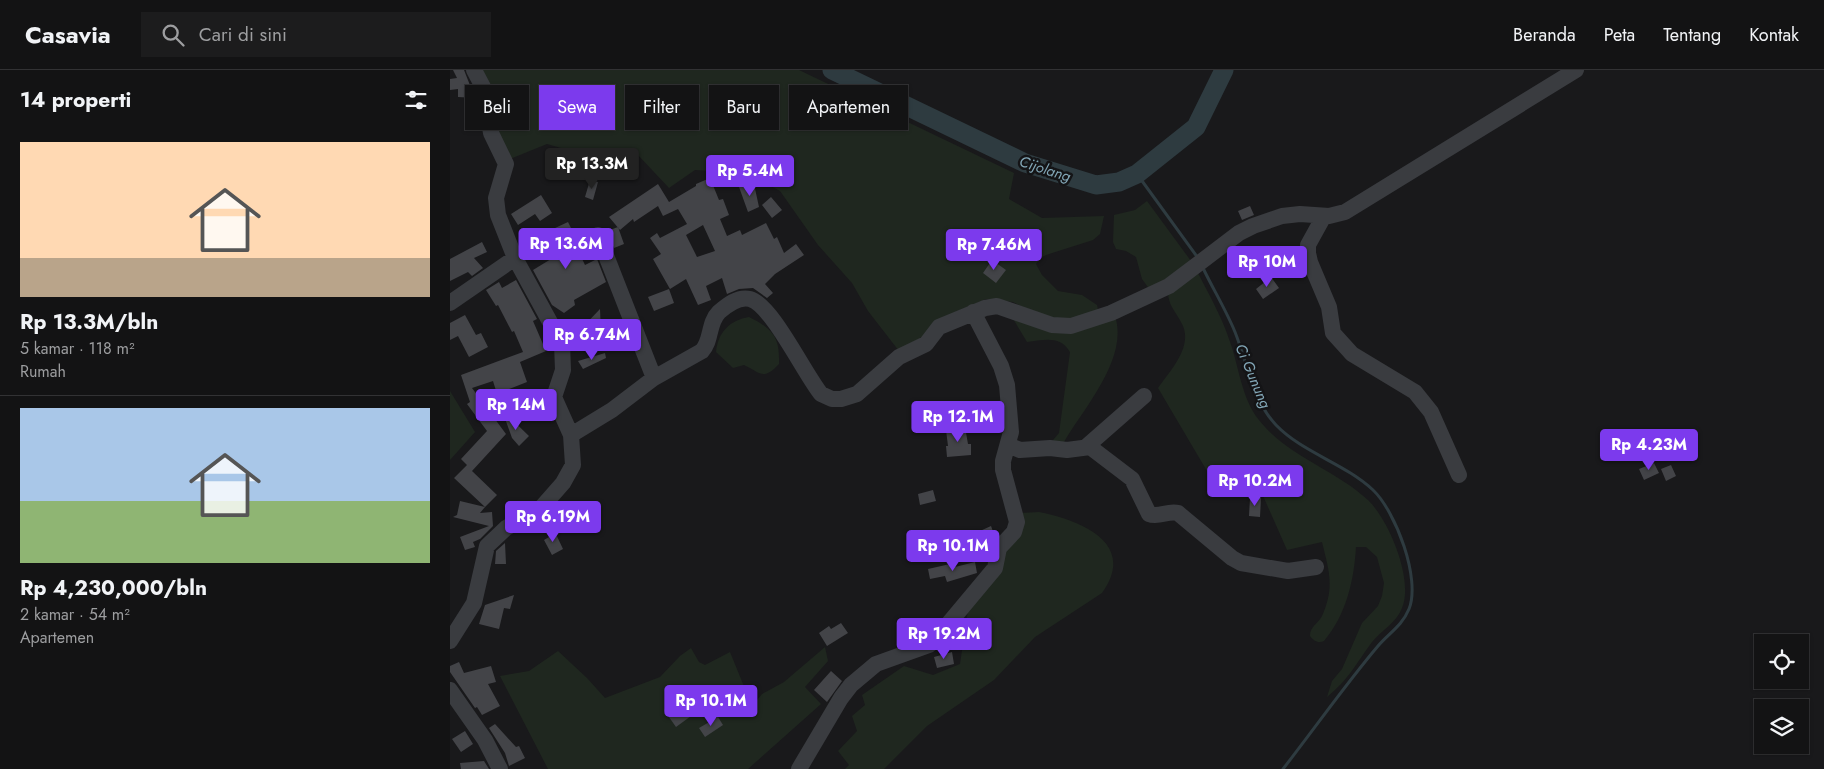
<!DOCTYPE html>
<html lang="id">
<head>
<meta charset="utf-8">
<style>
	body { margin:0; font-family:Jost,sans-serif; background:#1c1c1d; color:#f1f3f6; height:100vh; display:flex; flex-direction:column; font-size:19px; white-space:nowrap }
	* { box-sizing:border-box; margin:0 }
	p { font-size:16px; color:#9d9ea0 }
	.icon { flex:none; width:28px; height:28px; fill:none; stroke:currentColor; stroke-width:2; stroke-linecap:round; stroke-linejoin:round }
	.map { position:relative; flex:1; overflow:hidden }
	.drawer { display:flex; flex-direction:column; background:#131314; width:450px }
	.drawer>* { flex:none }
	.guide { position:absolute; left:15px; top:15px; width:475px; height:45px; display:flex; gap:10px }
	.tools { position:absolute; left:1304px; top:564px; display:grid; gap:10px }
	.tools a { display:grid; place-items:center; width:55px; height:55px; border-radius:0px; background:#131314; box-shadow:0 1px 4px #0004,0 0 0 1px #323234; font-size:25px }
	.price { position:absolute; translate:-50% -42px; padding:0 11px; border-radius:5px; background:#7c3aed; color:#fff; font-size:16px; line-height:32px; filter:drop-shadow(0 1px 2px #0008) }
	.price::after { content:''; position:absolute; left:50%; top:30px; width:15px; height:11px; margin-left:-8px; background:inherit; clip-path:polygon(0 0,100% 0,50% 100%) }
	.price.active { background:#222; color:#fff }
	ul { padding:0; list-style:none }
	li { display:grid; align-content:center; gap:10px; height:265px; padding:0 20px }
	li+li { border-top:1px solid #323234 }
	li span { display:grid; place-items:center; height:155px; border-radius:0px; color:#555 }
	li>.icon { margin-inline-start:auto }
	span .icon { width:90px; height:90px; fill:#fffc; stroke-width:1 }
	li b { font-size:21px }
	h2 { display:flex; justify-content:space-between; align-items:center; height:60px; padding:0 20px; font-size:21px }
	.chip { padding:0 18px; border-radius:0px; background:#131314; box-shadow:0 1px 4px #0004,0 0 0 1px #323234; font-size:18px; line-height:45px }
	.chip.active { background:#7c3aed; color:#fff }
	header { display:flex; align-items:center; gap:30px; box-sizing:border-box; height:70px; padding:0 25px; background:#131314; border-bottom:1px solid #323234 }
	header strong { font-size:24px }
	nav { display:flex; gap:28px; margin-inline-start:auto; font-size:18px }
	.search { width:350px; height:45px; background:#1c1c1d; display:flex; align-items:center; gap:12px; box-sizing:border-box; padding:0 18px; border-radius:0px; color:#9d9ea0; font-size:19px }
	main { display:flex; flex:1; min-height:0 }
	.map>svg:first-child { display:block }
</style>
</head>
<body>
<header>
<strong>Casavia</strong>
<div class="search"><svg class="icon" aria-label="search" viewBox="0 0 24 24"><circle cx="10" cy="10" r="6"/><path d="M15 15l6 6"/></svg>Cari di sini</div>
<nav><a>Beranda</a><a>Peta</a><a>Tentang</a><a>Kontak</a></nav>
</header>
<main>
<section class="drawer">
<h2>14 properti<svg class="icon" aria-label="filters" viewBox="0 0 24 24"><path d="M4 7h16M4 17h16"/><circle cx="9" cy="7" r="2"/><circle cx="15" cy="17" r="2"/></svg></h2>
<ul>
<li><span style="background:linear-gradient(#ffd9b3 75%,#b9a48a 0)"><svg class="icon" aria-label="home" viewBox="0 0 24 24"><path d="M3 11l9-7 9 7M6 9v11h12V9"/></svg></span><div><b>Rp 13.3M/bln</b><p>5 kamar · 118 m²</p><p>Rumah</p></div></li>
<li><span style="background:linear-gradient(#a9c7e8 60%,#8fb573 0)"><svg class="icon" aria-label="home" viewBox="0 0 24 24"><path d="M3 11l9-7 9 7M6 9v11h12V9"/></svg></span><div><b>Rp 4,230,000/bln</b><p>2 kamar · 54 m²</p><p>Apartemen</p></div></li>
</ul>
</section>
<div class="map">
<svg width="1374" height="699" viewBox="0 0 1374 699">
	<rect width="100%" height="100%" fill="#19191b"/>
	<!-- green -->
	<path fill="#1f271f" d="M31 0H349L564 103 559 129 592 148 654 146 650 164 643 170 596 185 590 188 586 194 592 205 608 221 632 225 647 235 649 244 621 251 598 249 563 232 536 229 492 248 479 263 449 281 418 241 402 213 368 175 330 121 298 103 245 100 219 118 187 84 151 106 129 83 97 74 60 89 48 62Z
		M697 131 741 191 700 220 692 209 686 187 676 181 666 179 663 172 664 145 685 140Z
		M747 201C758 223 771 245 779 269 789 295 791 328 809 350 838 387 885 399 918 430 939 450 964 510 952 538 947 552 931 561 922 572 905 595 900 608 877 627L882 611 892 599 912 553 928 536 932 526 934 513 927 487 916 477H906C904 511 896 545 874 571 868 574 863 570 860 566 860 556 868 554 872 546 885 517 879 501 872 472L837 480 806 410 767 418 708 318C720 301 742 278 733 256 727 242 718 237 718 221Z
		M665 246C679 288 634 338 614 372L604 373 603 370 609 363 620 282C610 265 594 270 577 272L562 247 598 259Z
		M299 247C323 259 330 267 329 294 313 311 311 303 294 295L283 298 266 282C268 262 280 250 299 247Z
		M0 321 25 362 0 390Z
		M589 442C630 450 688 473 652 523L585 567 544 610 477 656 434 699H395L399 695 388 681 407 661 402 646 415 635 412 625 454 596 483 605 510 594 518 540 553 490 570 443Z
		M375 577 378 591 355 617 371 634 298 699H98L50 606 79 601 108 581 137 608 155 628 210 607 230 586 241 578 249 592 255 595 280 582 302 636 312 624 334 612Z"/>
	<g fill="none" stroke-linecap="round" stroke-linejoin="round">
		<!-- stream -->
		<path stroke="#2e3b40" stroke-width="3" d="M687 104 748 188
			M753 198C763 219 776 240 785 262 797 292 803 331 826 355 853 383 894 393 923 420 946 442 971 509 959 539 952 556 939 563 928 576 895 615 865 658 833 699"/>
		<!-- river -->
		<path stroke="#2e3b40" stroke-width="19" d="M382 0 575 93 646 115 669 112 687 104 746 57 774 0"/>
	</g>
	<!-- building -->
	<path fill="#434448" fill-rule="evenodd" d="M3 0H14L25 28 8 27V19L0 20V9L7 8Z
		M122 89 134 98 128 107 116 99Z
		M260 108 269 130 273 129 279 145 270 149 277 166 290 160 292 165 316 153 324 169 327 167 334 183 346 174 354 185 325 204 315 214 323 223 317 228 303 218 289 219 277 224 272 208 256 216 261 230 248 235 236 209 220 219 203 189 211 184 200 168 207 163 210 168 237 154 228 139 213 146 208 136 184 152 183 149 170 160 159 147 208 114 219 132 246 116V114ZM253 155 265 181 247 187 236 165Z
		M140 110 148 112 143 130 135 127Z
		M304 114 309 137 298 142 289 117Z
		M91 125 102 143 90 151 85 144 68 155 61 144Z
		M321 127 332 140 322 148 312 135Z
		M800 136 804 145 792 150 788 141Z
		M118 152 128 172 125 174 135 195 147 189 156 212 124 230 125 235 114 243 102 235 83 200 101 189 90 165Z
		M168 157 174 174 164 178 157 161Z
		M32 172 37 182 24 188 33 198 22 206 18 202 0 211V189Z
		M542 190 556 200 546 213 533 203Z
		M821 207 829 218 813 229 806 219Z
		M66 210 87 249 83 251 96 281 70 292 77 312 47 324 43 311 22 318 56 364 22 401 47 425 35 437 4 408 17 395 11 389 37 361 17 334 20 332 11 305 73 282 64 261 62 262 48 235 46 236 36 220 49 212 52 218Z
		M219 219 224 233 204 241 198 227Z
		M150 239 151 262 165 257 153 279 144 264 125 273 120 263 129 261Z
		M15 245 26 265 31 263 38 277 19 287 8 266 0 270V253Z
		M155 283 156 288 133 299 128 291Z
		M92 323 97 335 85 344 78 335Z
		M52 340 79 366 69 376 62 368Z
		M515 357 518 374H521V385L497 387 496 376H498L496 360Z
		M1204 393 1209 403 1194 410 1189 399Z
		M1221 395 1226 406 1216 411 1211 399Z
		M483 420 486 431 470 435 468 424Z
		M800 428H811L810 447 799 446Z
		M10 431 35 437 30 443 42 442 43 456 30 469 23 472 25 477 15 480 10 467 39 456 3 447 7 445Z
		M541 456 545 467 526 477 521 465Z
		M104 460 113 479 102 485 94 470 99 467 97 464Z
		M55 473 56 494H45L46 481Z
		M525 492 527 503 497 512 495 506 480 509 478 499 500 494 501 498Z
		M64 525 60 539 54 538 49 559 29 554 35 535Z
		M391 553 398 563 377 576 369 563 379 556 381 559Z
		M502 582 504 594 487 598 484 587Z
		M9 592 14 603 41 596 46 612 38 614 50 636 32 645 27 637 25 638 0 602V596Z
		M381 601 392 611 377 632 364 620Z
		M237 624 248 641 226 657 214 640Z
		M268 647 273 655 255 667 249 658Z
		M45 654 66 677 69 676 75 688 59 696 55 683 39 658Z
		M15 661 23 674 11 682 2 669Z
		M34 691 39 699H11L10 693Z"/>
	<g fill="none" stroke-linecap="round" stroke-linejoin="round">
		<!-- minor -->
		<path stroke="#3a3c40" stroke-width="16" d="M874 146 858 175V183L860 192 879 237 883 263 902 284 965 322 981 342 1009 405
			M148 165 204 308
			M0 233 65 188
			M121 365 162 340 204 308 252 281C262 270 258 253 269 242 277 235 288 226 300 229 322 235 354 303 371 324L382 329H391L407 324 449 287 476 274 489 257 535 238 547 236 602 255 621 256 661 243 719 216 789 163 803 156 832 146 850 144 879 146 895 142 1126 0
			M558 375 570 380 600 378 617 380 640 377 682 409 699 444C709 448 718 440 728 443L782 488 791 493 838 501 866 497
			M637 376 694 326
			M0 571 24 533 37 476 56 458 91 438 113 413 123 395 121 365 104 327 113 300 112 274 65 188 48 145 46 128 56 94 41 63 33 17 24 0
			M0 620 35 670 50 699
			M349 699 391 628 401 615 426 594 479 575 484 571 545 498 549 478 564 462 567 452 553 400V391L561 362 557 315 551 296 523 242"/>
	</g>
	<g text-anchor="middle" stroke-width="5" stroke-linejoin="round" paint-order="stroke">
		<!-- water labels -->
		<g font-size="15" font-style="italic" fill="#82a6b6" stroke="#141416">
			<text transform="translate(595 99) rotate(18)" y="5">Cijolang</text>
			<text transform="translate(803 306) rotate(67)" y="5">Ci Gunung</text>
		</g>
	</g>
</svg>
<div class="tools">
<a><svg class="icon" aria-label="locate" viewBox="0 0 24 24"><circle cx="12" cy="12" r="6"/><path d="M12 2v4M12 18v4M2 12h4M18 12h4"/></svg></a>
<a><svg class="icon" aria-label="layers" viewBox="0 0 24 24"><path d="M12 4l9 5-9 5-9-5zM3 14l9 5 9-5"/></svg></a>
</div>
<b class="price active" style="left:142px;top:120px">Rp 13.3M</b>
<b class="price" style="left:300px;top:127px">Rp 5.4M</b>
<b class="price" style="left:116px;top:200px">Rp 13.6M</b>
<b class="price" style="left:544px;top:201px">Rp 7.46M</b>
<b class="price" style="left:817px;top:218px">Rp 10M</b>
<b class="price" style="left:142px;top:291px">Rp 6.74M</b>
<b class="price" style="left:66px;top:361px">Rp 14M</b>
<b class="price" style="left:508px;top:373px">Rp 12.1M</b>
<b class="price" style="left:1199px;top:401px">Rp 4.23M</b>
<b class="price" style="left:805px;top:437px">Rp 10.2M</b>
<b class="price" style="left:103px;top:473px">Rp 6.19M</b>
<b class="price" style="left:503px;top:502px">Rp 10.1M</b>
<b class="price" style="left:494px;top:590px">Rp 19.2M</b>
<b class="price" style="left:261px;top:657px">Rp 10.1M</b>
<div class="guide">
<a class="chip">Beli</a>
<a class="chip active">Sewa</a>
<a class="chip">Filter</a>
<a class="chip">Baru</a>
<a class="chip">Apartemen</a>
</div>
</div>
</main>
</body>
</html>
